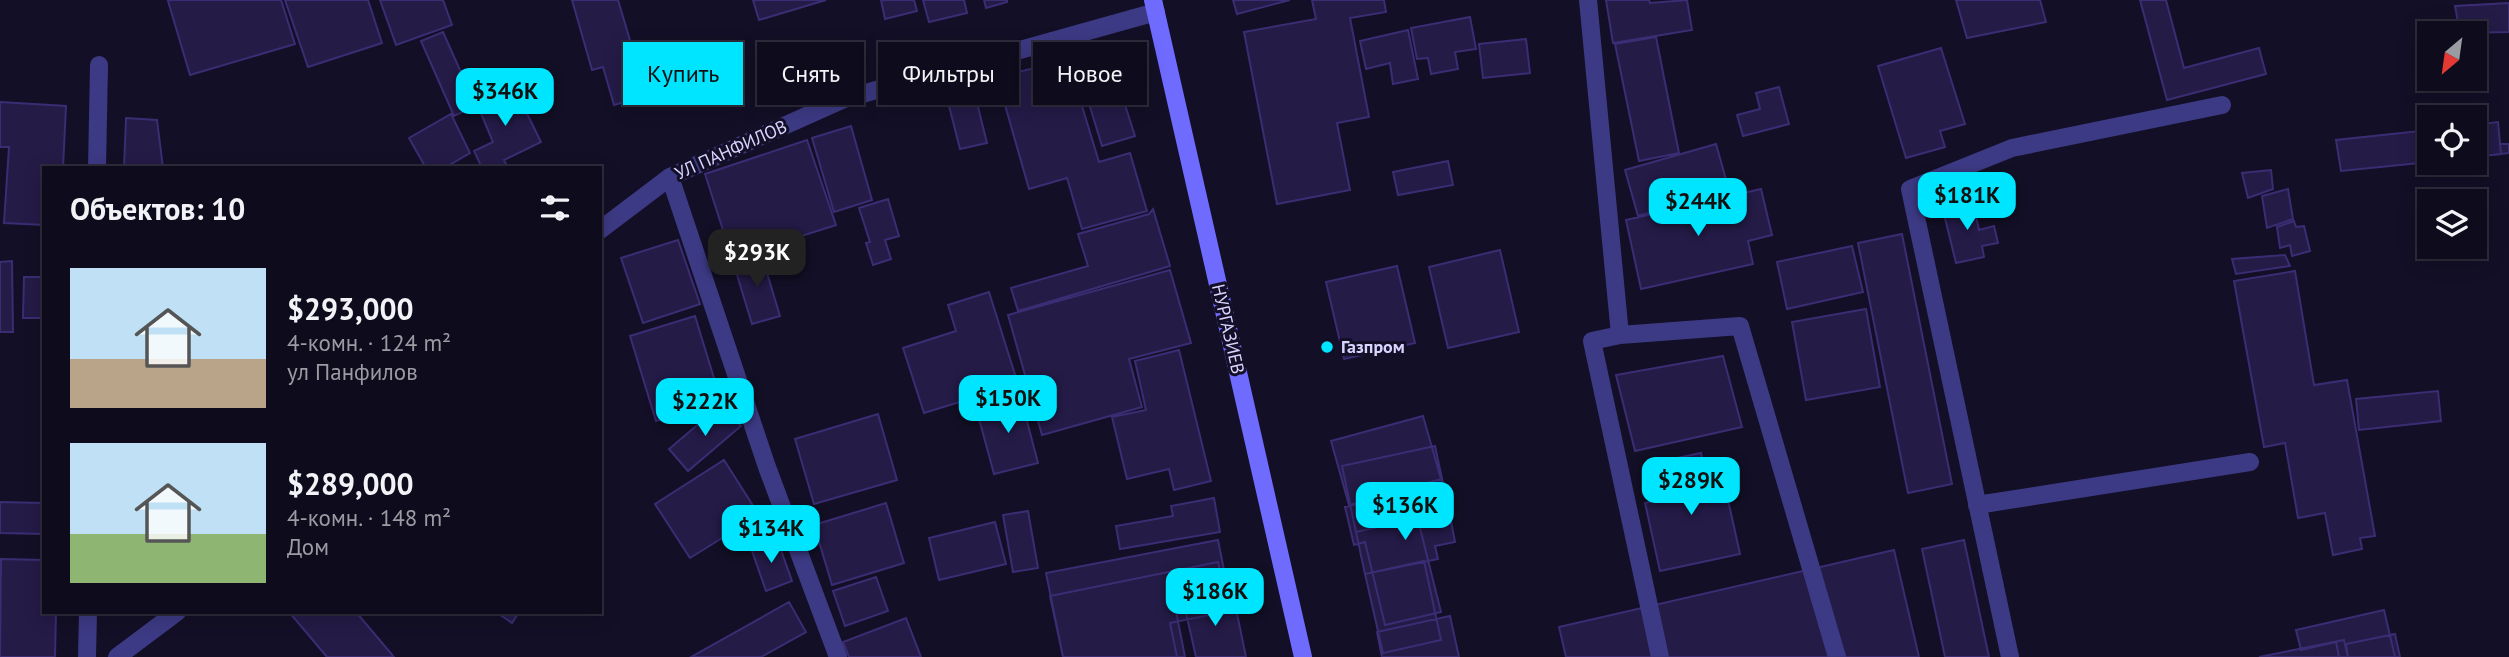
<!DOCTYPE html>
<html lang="ru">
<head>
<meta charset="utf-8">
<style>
	body { margin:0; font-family:"PT Sans",sans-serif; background:#1c1929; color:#f1f3f6; height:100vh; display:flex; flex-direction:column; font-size:26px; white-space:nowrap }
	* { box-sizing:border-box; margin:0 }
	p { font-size:23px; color:#9b9ba3 }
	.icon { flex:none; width:38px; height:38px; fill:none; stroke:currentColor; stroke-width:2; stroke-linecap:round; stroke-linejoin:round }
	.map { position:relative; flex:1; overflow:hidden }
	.sheet { position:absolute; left:42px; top:166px; width:560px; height:448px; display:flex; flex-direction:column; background:#0e0b1c; border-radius:0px; box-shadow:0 4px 18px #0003,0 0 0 2px #2e2b3b }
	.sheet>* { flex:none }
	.banner { position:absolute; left:623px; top:42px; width:665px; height:63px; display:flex; gap:14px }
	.needle { width:46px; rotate:209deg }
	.fabs { position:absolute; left:2417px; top:21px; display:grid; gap:14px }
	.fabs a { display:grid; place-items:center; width:70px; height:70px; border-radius:0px; background:#0e0b1c; box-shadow:0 4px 18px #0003,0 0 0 2px #2e2b3b; font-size:35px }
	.price { position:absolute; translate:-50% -60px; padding:0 16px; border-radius:14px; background:#00e5ff; color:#111; font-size:23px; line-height:46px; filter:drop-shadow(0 2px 4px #0008) }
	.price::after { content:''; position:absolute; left:50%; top:42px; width:21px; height:16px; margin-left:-10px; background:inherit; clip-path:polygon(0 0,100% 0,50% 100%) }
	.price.selected { background:#222; color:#fff }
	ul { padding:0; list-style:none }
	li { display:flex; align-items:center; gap:21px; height:175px; padding:0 28px }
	li span { display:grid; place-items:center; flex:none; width:196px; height:140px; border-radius:0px; color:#555 }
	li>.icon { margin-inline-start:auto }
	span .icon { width:84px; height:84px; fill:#fffc; stroke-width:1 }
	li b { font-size:30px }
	h2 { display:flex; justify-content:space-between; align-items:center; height:84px; padding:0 28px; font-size:30px }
	.pill { padding:0 24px; border-radius:0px; background:#0e0b1c; box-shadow:0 4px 18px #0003,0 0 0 2px #2e2b3b; font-size:24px; line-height:63px }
	.pill.selected { background:#00e5ff; color:#111 }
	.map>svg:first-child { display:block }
</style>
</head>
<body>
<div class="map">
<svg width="2509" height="657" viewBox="0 0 2509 657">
	<rect width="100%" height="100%" fill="#130f26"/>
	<!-- building -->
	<path fill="#241b47" stroke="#3b2d73" stroke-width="2" d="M171 0H281L295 44 190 75 168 1Z
		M285 0H368L382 43 308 67Z
		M380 0H443L452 25 396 45Z
		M572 0H618L635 57 624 60 635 99 614 105 603 67 592 70Z
		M753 0H826L759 20Z
		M881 0H914L917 11 885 19Z
		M923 0H964L967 13 929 22Z
		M984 0H1007V2L986 8Z
		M1233 0H1290L1237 14Z
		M1312 0H1384L1386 12 1350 18 1369 117 1337 123 1350 190 1277 204 1244 32 1316 19Z
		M1606 0H1649L1650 3 1687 0 1692 30 1613 43Z
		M1956 0H2040L2046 22 1967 38Z
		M2140 0H2166L2184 68 2259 48 2266 74 2167 100Z
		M2509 3V32L2460 33 2455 6Z
		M1470 17 1476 49 1455 52 1458 69 1431 74 1428 58 1417 59 1411 28Z
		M1408 30 1418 79 1393 84 1390 63 1366 69 1360 41Z
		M443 32 476 106 454 116 421 41Z
		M1656 37 1679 153 1639 161 1615 44Z
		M1526 39 1530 73 1483 78 1479 44Z
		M1941 48 1965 124 1940 131 1945 147 1906 158 1878 66Z
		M1110 58 1135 136 1102 146 1078 68Z
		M1068 60 1099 162 1130 153 1147 211 1082 229 1067 178 1029 189 997 77Z
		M512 83 541 142 504 160 508 168H482L474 151 493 142 477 104Z
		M1779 87 1789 124 1743 136 1737 115 1760 109 1756 93Z
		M975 95 987 143 960 149 948 102Z
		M0 102 66 106 63 168H44V225L4 223 9 147H0Z
		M451 114 470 153 444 168H426L409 138Z
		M126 118 157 120 163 168H124Z
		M2498 122 2501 154 2474 157V125Z
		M851 126 872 200 834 212 812 138Z
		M2429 130V162L2341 171 2336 140Z
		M807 140 836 225 732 258 705 174Z
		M1716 144 1729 190 1638 216 1625 170Z
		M2500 144H2509V153L2501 154Z
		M1448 161 1453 185 1398 195 1393 172Z
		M2271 170 2273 189 2248 198 2242 173Z
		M1761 189 1772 235 1748 241 1753 264 1641 289 1626 220Z
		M2288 189 2293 219 2267 228 2262 196Z
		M888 199 899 236 885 240 891 259 873 265 866 243 870 242 859 208Z
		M1972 199 1979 230 1994 226 1998 243 1982 246 1984 257 1956 263 1942 206Z
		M1153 209 1170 266 1018 311 1011 288 1088 266 1078 234 1149 214Z
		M2294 221 2296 227 2304 226 2310 251 2292 256 2290 245 2280 248 2277 227Z
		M1902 234 1952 484 1908 493 1858 243Z
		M678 240 700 304 643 323 621 258Z
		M1852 246 1863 292 1787 309 1777 262Z
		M1500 250 1519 332 1448 348 1429 267Z
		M761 253 780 316 752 324 733 262Z
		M2285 255 2290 266 2236 274 2232 259Z
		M12 261 13 332H0V262Z
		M1397 266 1415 343 1344 359 1326 282Z
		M1170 270 1191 343 1129 359 1142 407 1042 435 1008 315Z
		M2295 271 2314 385 2347 380 2375 536 2360 538 2362 549 2333 555 2325 513 2298 518 2285 443 2264 447 2234 281Z
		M24 277H44V404H42L43 318H23Z
		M989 292 1018 384 924 413 903 348 956 331 948 305Z
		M1866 309 1880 387 1806 400 1792 322Z
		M695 316 721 401 656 421 630 336Z
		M1179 350 1211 481 1174 490 1169 469 1127 479 1112 417 1146 410 1135 361Z
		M1723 356 1742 427 1635 451 1616 375Z
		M1018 387 1038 463 994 474 978 415 1004 408 1000 392Z
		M2438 391 2441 421 2359 430 2356 399Z
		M722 404 741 426 688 471 669 449Z
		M878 414 897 480 814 504 795 439Z
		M1423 416 1441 479 1349 505 1331 441Z
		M1435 446 1449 511 1356 532 1342 466Z
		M1701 453 1708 485 1724 482 1740 554 1660 571 1645 503 1671 497 1663 461Z
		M724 460 759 515 690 558 655 504Z
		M1431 487 1439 519 1419 524 1441 612 1385 625 1365 542 1354 545 1345 507Z
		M1214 498 1220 532 1120 549 1116 526 1173 516 1171 506Z
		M0 502 44 503V534L0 533Z
		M886 503 904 563 832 585 814 525Z
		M1028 511 1038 568 1013 572 1003 515Z
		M1449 511 1455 542 1435 546 1438 559 1365 574 1356 532Z
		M995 522 1006 564 939 580 929 538Z
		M777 539 792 581 766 591 751 548Z
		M1218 540 1228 590 1174 601 1185 657H1063L1046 573Z
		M1964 540 1989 657H1945L1922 549Z
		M1894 550 1919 657H1566L1559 627Z
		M1 559 44 560V612H56L55 657H0Z
		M1424 561 1441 640 1383 653 1365 574Z
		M1218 562 1229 611 1170 623 1177 657H1063L1050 596Z
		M876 577 888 611 845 626 833 591Z
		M1233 594 1246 657H1196L1184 604Z
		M789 602 806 632 761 657H691Z
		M2384 610 2395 657H2339L2336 642 2301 650 2296 630Z
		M289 612H356L394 657H327Z
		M496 612H519L512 623Z
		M1450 616 1459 657H1382L1377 632Z
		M906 618 921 657H849L843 642Z
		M2395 634 2400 657H2348L2346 644Z
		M2344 640 2348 657H2259Z"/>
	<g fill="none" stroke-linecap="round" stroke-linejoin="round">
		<!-- lane -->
		<path stroke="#3d3a85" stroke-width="18" d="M97 168 99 65
			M670 177 767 467 838 657
			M87 657 88 612"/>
		<!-- street -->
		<path stroke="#3d3a85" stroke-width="18" d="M1588 0 1620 335
			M600 230 670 177 844 99 1156 12
			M1977 505 2250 462
			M117 657 177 612
			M1660 657 1592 341 1620 335 1740 326 1837 657
			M2010 657 1910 189 2012 148 2222 105"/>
		<!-- secondary -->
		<path stroke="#6f6bff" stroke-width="18" d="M1153 0 1303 657"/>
	</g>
	<!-- markers -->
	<circle fill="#00e5ff" stroke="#130f26" stroke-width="2.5" cx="1327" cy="347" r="7"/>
	<g text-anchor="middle" stroke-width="6" stroke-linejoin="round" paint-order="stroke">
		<!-- street labels -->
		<g font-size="18" fill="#d9d4ff" stroke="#130f26">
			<text transform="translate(731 150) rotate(-24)" y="6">УЛ ПАНФИЛОВ</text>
			<text transform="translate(1228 329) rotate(77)" y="6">НУРГАЗИЕВ</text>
		</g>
		<!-- poi labels -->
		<g font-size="18" font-weight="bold" fill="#d9d4ff" stroke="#130f26" text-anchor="start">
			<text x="1341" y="353">Газпром</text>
		</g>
	</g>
</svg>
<div class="fabs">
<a><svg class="needle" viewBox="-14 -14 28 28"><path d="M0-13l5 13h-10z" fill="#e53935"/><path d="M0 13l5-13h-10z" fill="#9b9ba3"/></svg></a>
<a><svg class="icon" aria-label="locate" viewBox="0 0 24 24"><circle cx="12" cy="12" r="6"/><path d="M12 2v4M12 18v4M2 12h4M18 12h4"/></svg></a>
<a><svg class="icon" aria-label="layers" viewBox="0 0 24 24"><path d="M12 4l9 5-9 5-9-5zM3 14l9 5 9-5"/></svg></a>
</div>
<b class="price" style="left:505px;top:128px">$346K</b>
<b class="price" style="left:1967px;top:232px">$181K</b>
<b class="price" style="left:1698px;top:238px">$244K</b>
<b class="price selected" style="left:757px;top:289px">$293K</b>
<b class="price" style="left:1008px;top:435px">$150K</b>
<b class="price" style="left:705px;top:438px">$222K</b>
<b class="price" style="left:1691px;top:517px">$289K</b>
<b class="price" style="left:1405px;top:542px">$136K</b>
<b class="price" style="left:771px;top:565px">$134K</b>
<b class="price" style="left:1215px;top:628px">$186K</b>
<div class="banner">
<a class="pill selected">Купить</a>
<a class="pill">Снять</a>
<a class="pill">Фильтры</a>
<a class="pill">Новое</a>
</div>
<section class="sheet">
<h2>Объектов: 10<svg class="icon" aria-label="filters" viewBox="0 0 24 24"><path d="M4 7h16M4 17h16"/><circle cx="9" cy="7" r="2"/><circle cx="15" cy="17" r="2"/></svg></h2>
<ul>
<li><span style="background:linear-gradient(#bfe0f5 65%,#b9a48a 0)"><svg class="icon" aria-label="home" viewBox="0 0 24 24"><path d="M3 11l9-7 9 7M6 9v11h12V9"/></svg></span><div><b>$293,000</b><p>4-комн. · 124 m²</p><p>ул Панфилов</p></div></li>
<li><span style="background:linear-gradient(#bfe0f5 65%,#8fb573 0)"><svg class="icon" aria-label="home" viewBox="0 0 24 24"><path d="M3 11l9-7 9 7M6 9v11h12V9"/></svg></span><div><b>$289,000</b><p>4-комн. · 148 m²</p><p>Дом</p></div></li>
</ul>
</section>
</div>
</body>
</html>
